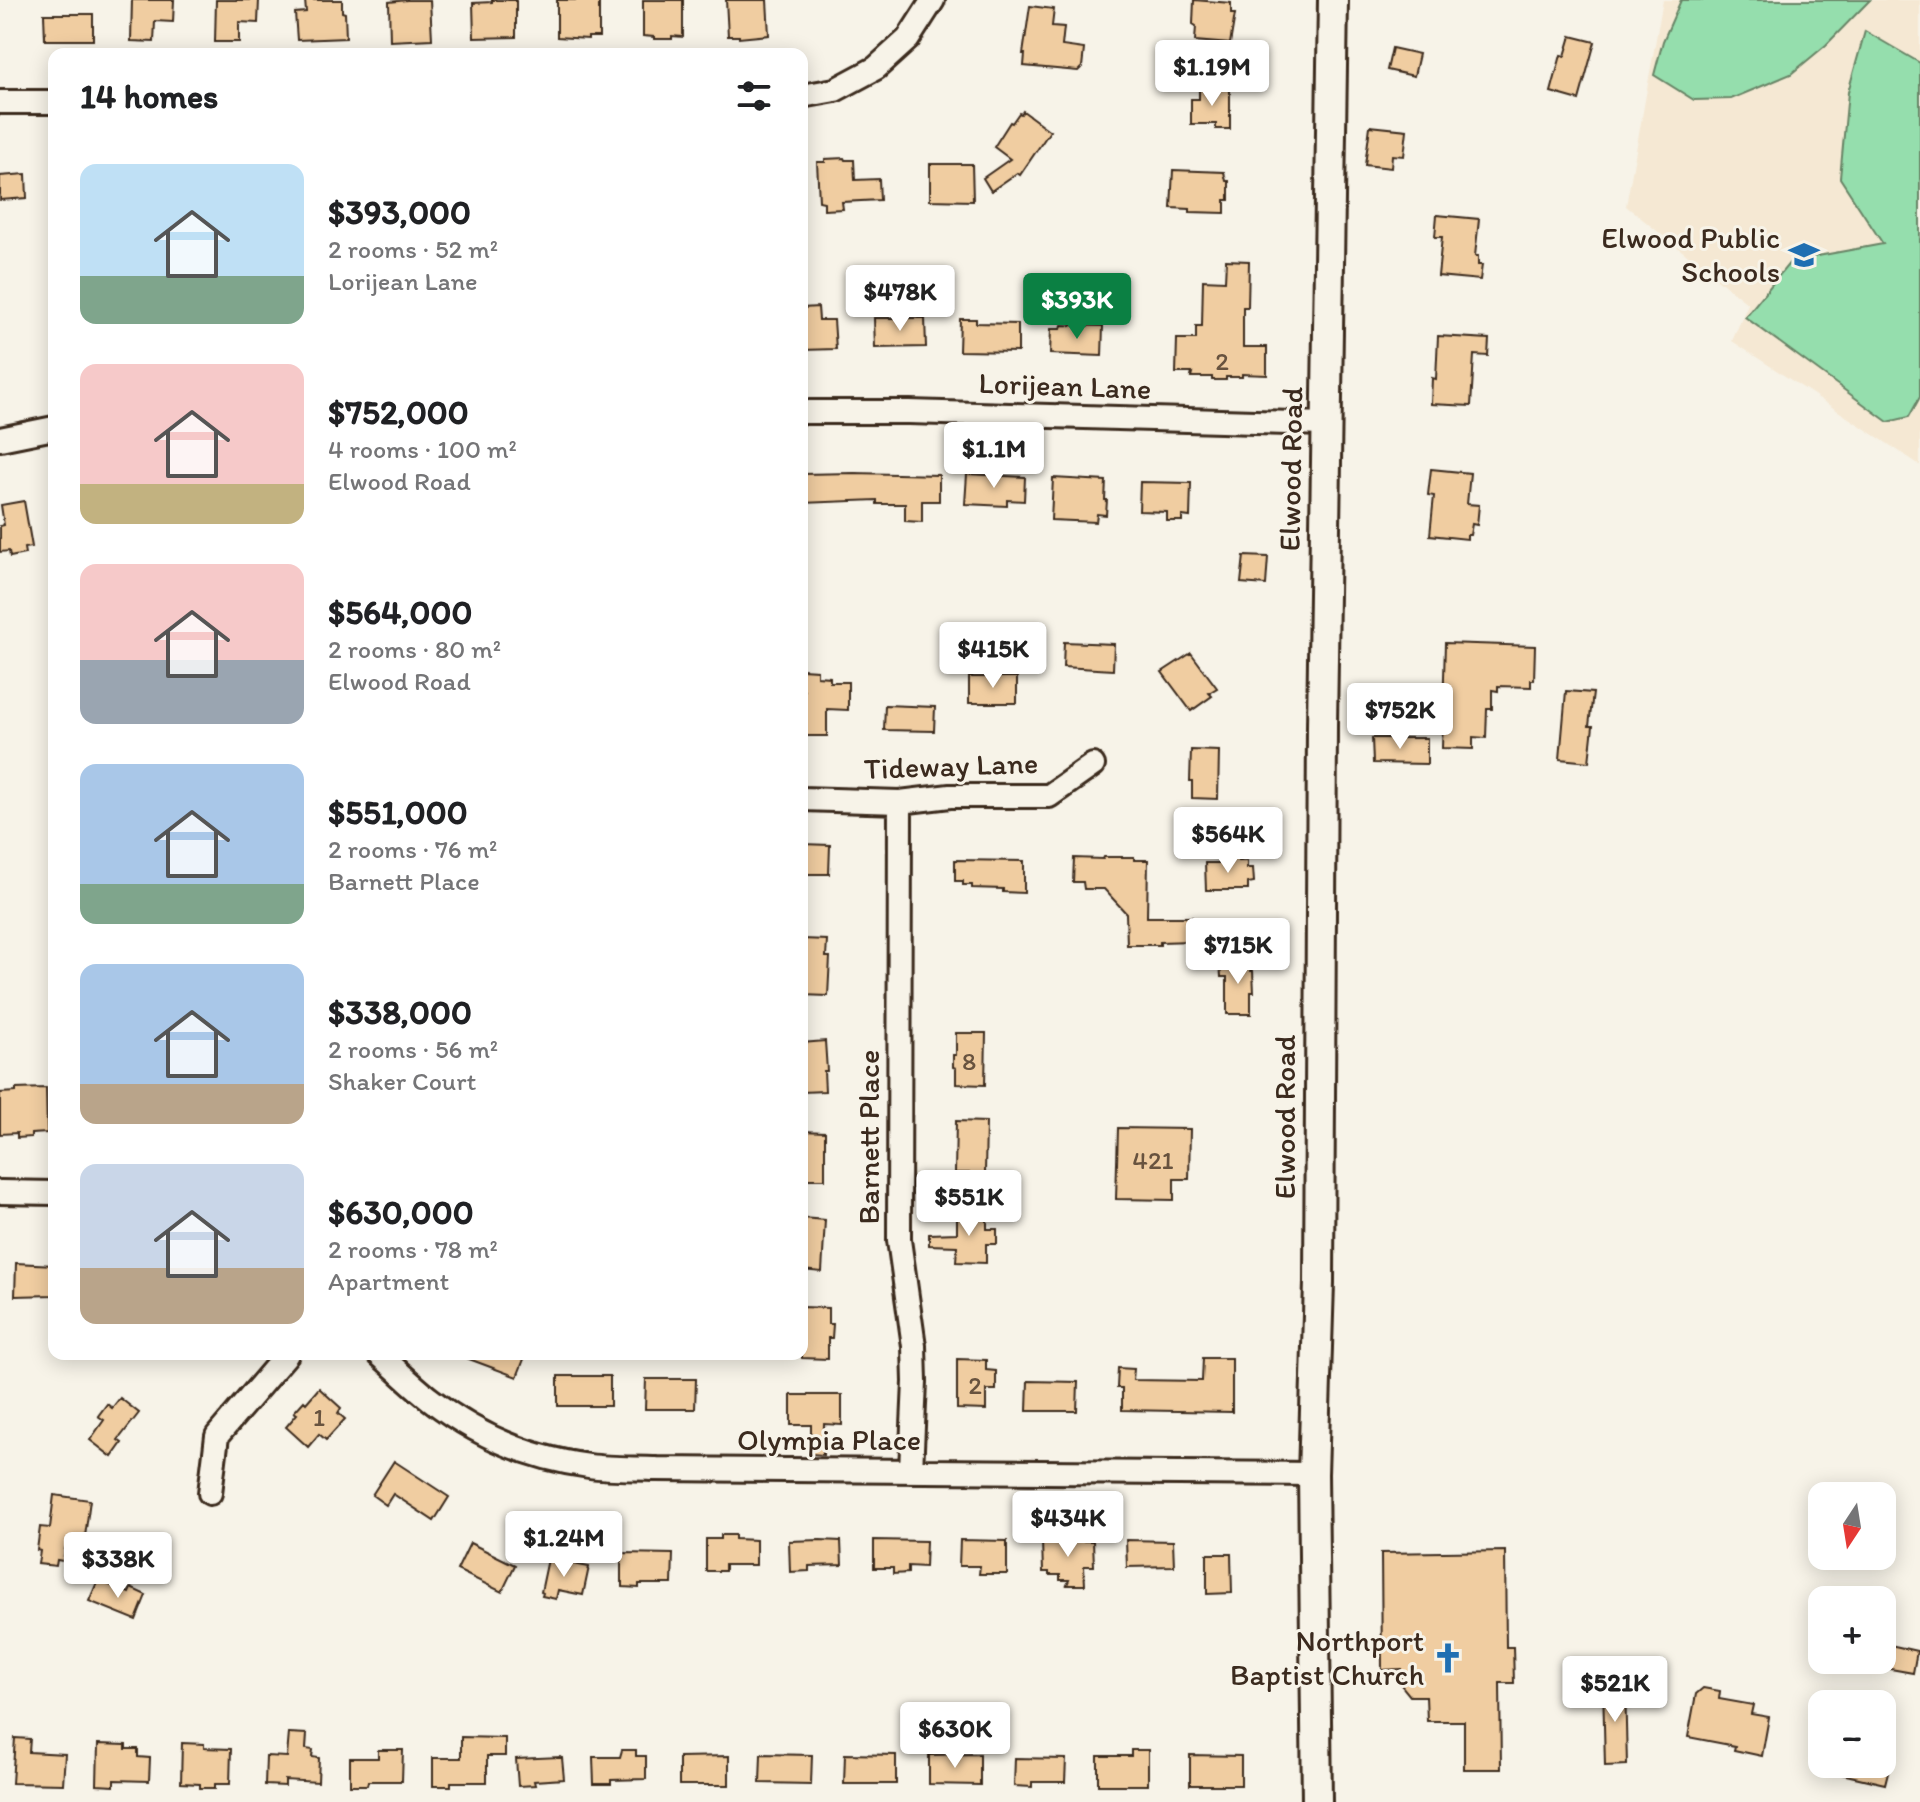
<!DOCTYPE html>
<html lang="en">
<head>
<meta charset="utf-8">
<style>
	body { margin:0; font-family:Itim,sans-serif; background:#f2f2f2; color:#202124; height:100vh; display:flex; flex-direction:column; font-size:30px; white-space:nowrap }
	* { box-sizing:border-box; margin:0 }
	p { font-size:26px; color:#757577 }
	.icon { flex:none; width:44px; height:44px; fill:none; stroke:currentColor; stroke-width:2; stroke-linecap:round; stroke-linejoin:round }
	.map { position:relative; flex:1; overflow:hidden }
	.sheet { position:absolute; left:48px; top:48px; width:760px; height:1312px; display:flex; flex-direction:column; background:#fff; border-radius:16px; box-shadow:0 4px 20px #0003 }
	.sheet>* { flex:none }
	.needle { width:52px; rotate:192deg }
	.buttons { position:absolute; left:1808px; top:1482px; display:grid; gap:16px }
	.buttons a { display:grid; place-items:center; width:88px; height:88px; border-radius:16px; background:#fff; box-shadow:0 4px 20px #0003; font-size:40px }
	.price { position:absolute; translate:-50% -68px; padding:0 18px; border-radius:8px; background:#fff; color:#222; font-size:26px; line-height:52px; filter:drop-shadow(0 2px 4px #0008) }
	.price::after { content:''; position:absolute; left:50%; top:48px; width:24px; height:18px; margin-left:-12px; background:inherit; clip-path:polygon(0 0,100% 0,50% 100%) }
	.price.active { background:#0b8043; color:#fff }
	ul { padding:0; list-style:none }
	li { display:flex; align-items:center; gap:24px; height:200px; padding:0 32px }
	li span { display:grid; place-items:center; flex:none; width:224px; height:160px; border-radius:16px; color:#555 }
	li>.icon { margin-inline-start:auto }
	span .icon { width:96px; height:96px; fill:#fffc; stroke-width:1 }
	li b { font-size:34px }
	h2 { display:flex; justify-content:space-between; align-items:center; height:96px; padding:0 32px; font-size:34px }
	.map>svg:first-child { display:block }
</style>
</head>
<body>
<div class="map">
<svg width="1920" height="1802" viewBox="0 0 1920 1802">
	<rect width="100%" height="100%" fill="#f7f3e8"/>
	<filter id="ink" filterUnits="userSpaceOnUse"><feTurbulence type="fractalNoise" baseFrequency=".0125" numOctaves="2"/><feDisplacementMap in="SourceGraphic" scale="16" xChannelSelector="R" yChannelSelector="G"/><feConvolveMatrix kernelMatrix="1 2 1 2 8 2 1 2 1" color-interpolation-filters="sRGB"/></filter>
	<g filter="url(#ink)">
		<!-- built -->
		<path fill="#f5e8d3" d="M1663 0H1920V465L1732 341 1748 304 1626 206Z"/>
		<!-- park -->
		<path fill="#95dead" stroke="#688466" stroke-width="2" d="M1681 0H1870L1826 45 1791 74 1731 99 1694 100 1654 75 1663 41Z
			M1865 31 1920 63V397L1909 417 1888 422 1745 317 1791 261 1883 244 1840 178 1848 92Z"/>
		<!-- building -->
		<path fill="#f0cda1" stroke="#3b2a1e" stroke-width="2" d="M132 0H174L173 22 155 21 154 42 131 41Z
			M216 0H259L258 23 239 22V42H215Z
			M305 0H342V12L345 13 346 38 297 40 295 13 306 12Z
			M407 0H430L432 39 390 41 389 2Z
			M492 0H516V37L474 38 473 3 492 2Z
			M557 0H599V37H588V39L557 37Z
			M643 0H683V37L672 36V39H654V37L643 36Z
			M726 0H767L769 35 739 38V36H728Z
			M1194 0 1231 3V14H1235L1230 44 1195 41 1196 26 1193 24Z
			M1030 6 1054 9 1052 26 1064 27 1062 46 1084 49 1082 67 1078 71 1024 66 1025 54H1023Z
			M44 14H93V40H45Z
			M1571 36 1595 42 1579 100 1551 92 1561 55 1565 56Z
			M1392 48 1419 54 1414 76 1387 70Z
			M1199 87 1230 88V129H1216V124H1191V99H1199Z
			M1023 111 1050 131 1020 175 1017 173 991 191 983 178 1010 159 994 147 1010 122 1012 123 1019 113 1021 114Z
			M1370 126 1407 130 1404 156 1392 155 1391 168 1365 165Z
			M844 158 845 160H854L855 180 879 179 880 200 842 202 843 209 824 210V202L819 201 817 162H825V159Z
			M930 164H972L973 201 930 200Z
			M1173 170 1224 172 1226 181H1229V200H1225V213L1190 212V209L1171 208Z
			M26 174 27 198 0 200V176Z
			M1437 215 1479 219 1475 256H1478V265H1482L1480 280 1438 276 1442 237H1435Z
			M1226 260 1249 261 1248 307H1243V347H1267V375L1242 374V377H1226V380H1212V377H1191L1192 373H1176L1177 339H1196V326H1202L1203 280 1225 281Z
			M818 307 819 320H834L836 349 802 350V308Z
			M874 318H925L926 347 875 348Z
			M960 319H976V323L1018 324V352L959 351Z
			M1062 325 1103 326 1102 356 1050 354 1051 329H1061Z
			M1438 336 1489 339 1488 356 1474 355 1471 406 1431 404 1432 378 1436 379Z
			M1431 469 1470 473 1467 504 1479 505 1477 525 1472 524 1470 535H1467V539L1430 535 1434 496 1428 495Z
			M854 473 939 475V501H922V522L905 521V504H877V500L802 503V474Z
			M967 474 1025 477 1024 501 1007 500V506L965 504Z
			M1053 478 1106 481 1105 500H1107L1106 515 1097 514 1096 522 1051 520Z
			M1140 482 1191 483 1190 517 1182 516V521H1167V512L1139 511Z
			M24 501 32 547 24 548 25 554 10 557 9 551 0 552V526L4 525 1 505Z
			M1244 556 1268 557 1266 585 1241 583Z
			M1064 642 1114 644 1113 670 1063 667Z
			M1445 643 1535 646 1534 680H1531V687L1498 686V691L1492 690V709H1487L1486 738 1473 737V749L1442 748Z
			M1191 653 1217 688 1209 693 1212 696 1191 711 1162 672Z
			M802 669 817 670V676L830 677V682H848V710L827 709V736H804V691H802Z
			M969 677H1017V703H969Z
			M1566 691 1593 693 1589 726H1593L1589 762 1560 759Z
			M885 705 935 707 934 731 884 730Z
			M1372 738H1427V764L1373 763Z
			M1191 750 1219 751 1218 799 1192 798V781H1190Z
			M802 844 830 845 829 874H802Z
			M1104 857H1134V860H1148L1147 917H1192V941L1160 942V945H1127L1126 913 1104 889H1084L1083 882H1073L1074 858 1103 859Z
			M1219 859H1238V861H1247V868H1253L1254 882 1248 883V890H1206L1205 863H1219Z
			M955 860 1024 861V893L1003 892V889L972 888V885H963V881H955Z
			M802 939 827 940 826 957H830L828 996 802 995Z
			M1251 960V971H1253L1254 992H1251V1014H1227V977H1221L1220 961Z
			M956 1033H986L985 1085 956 1084V1068L953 1067V1055H956Z
			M825 1041 827 1071H824L825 1091 802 1092V1043Z
			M46 1088 47 1133 31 1134V1137L17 1138V1133L0 1134V1093L16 1092V1089Z
			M956 1121 986 1122 985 1173H955Z
			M1118 1128 1190 1129 1189 1179H1174V1200L1116 1199Z
			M802 1131 825 1132V1179H802Z
			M957 1212H987V1229H997V1244H986V1263L956 1262 957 1246 929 1245V1234L957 1233Z
			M802 1218 825 1220 822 1272 802 1270Z
			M16 1263 54 1265V1295L15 1296Z
			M802 1307 828 1308V1324H833L832 1338H828V1359L802 1358Z
			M461 1354H526L517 1377 461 1356Z
			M1203 1358H1232V1412L1122 1410V1388H1117L1118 1368 1134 1369 1133 1380 1202 1381Z
			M957 1359 986 1360V1370L996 1371V1390H986V1410L957 1409Z
			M558 1376H610V1406H558Z
			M646 1379H696L695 1409H645Z
			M1028 1381 1078 1382 1077 1411H1027Z
			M319 1388 341 1408 338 1413 345 1419 326 1440 319 1434 308 1447 286 1427 297 1414 294 1412 304 1401 306 1403Z
			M791 1395H842V1425L824 1424 823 1455 811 1454V1425H791Z
			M120 1398 139 1413 118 1440 122 1443 112 1457 90 1440 104 1420 98 1416 107 1404 112 1408Z
			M394 1461 449 1497 434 1521 393 1494 386 1505 372 1495Z
			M54 1495 90 1500 83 1551 65 1548 63 1561 57 1560 56 1566 38 1564 40 1551 37 1550 40 1527 50 1528Z
			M721 1535H735V1539L756 1540V1565H725V1571H706V1539H721Z
			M1058 1537H1072V1541H1093L1094 1566H1084L1085 1585H1067L1069 1580H1060V1575H1049V1572H1043L1042 1541H1058Z
			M820 1540 841 1541 842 1565 809 1566V1571L790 1572 789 1541Z
			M874 1540 926 1541 925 1567 908 1566V1573L893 1574V1568H874Z
			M960 1540 1007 1541V1574H979L980 1566H959Z
			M1126 1540 1173 1541 1174 1566 1127 1567Z
			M470 1543 515 1565 502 1592 457 1570Z
			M1505 1551 1506 1647H1513L1514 1683H1500L1501 1769H1464V1721H1427L1426 1696H1410L1401 1685V1669L1382 1670 1381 1553Z
			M621 1553 673 1554 672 1584H639V1588L623 1587V1582H621Z
			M1207 1554H1231L1232 1593 1207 1594Z
			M548 1559 589 1567 583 1595 558 1590 556 1599 542 1596 543 1593 541 1592Z
			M98 1580 129 1593 131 1588 146 1595 136 1620 89 1601Z
			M1890 1645 1917 1651 1913 1673 1885 1668Z
			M1625 1683 1627 1765 1605 1766 1603 1684Z
			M1703 1688 1720 1691 1719 1699 1753 1705 1751 1714 1769 1717 1762 1756 1734 1750 1735 1746 1688 1737 1696 1694Z
			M289 1733 307 1734 306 1749 313 1750 312 1757 319 1758 318 1782 285 1780V1786L265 1785 266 1756 287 1757Z
			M461 1737 505 1738V1756H487V1782H451V1786H433V1758H461Z
			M15 1738 30 1739 29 1752 65 1754 63 1784 12 1783Z
			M182 1743 204 1744V1748L231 1749 230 1784H215V1788H200V1784L181 1783Z
			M98 1744 126 1745V1749H138V1757L150 1758 149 1781 114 1780V1786L97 1785Z
			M378 1750H403L402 1781H368L367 1785H350V1758H378Z
			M622 1750H636V1756H646V1779L611 1780V1784H594L593 1757H620Z
			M1131 1750H1148V1785H1098V1756H1131Z
			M761 1754 812 1755 811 1784 760 1783Z
			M845 1754 896 1755V1784H844Z
			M980 1754V1785L929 1784V1755Z
			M1190 1755 1241 1756V1785H1190Z
			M729 1756V1785H679V1757Z
			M559 1757 558 1758H562L564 1779 534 1781 535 1785 518 1786 516 1759Z
			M1015 1758 1066 1759 1065 1782H1032V1787L1014 1786Z
			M1825 1764H1890L1885 1784 1824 1770Z"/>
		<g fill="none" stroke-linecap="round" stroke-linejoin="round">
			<!-- minor casing -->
			<g stroke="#3b2a1e" stroke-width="28">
				<path id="minor" d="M802 96 835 90 876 68 908 39 933 0
					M0 102H54
					M802 412H909L1326 424
					M0 439 54 428
					M802 799 900 802 950 796H1049L1093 765
					M900 802 899 1240 914 1346 915 1382 911 1470
					M0 1192 54 1193
					M379 1354C396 1369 412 1385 430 1399 477 1436 530 1458 589 1466 611 1469 635 1468 657 1469L1313 1474
					M210 1493 217 1436 287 1354"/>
			</g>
			<!-- major casing -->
			<g stroke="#3b2a1e" stroke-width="34">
				<path id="major" d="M1317 1802 1313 1474 1319 1283 1322 726 1333 0"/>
			</g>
			<!-- minor -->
			<use href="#minor" stroke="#f7f3e8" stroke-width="22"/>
			<!-- major -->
			<use href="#major" stroke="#f7f3e8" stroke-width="28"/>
		</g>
	</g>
	<!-- icons -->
	<defs>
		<g id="school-bare" transform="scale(2.4)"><path d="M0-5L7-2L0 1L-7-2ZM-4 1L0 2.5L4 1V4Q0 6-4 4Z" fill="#1f6fb2" stroke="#f7f3e8" stroke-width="2.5" paint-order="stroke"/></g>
		<g id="church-bare" transform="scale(2.4)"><path d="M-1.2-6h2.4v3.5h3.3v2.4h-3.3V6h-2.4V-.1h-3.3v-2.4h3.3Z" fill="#1f6fb2" stroke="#f7f3e8" stroke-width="2.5" paint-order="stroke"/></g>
	</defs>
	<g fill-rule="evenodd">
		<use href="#school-bare" x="1804" y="255"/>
		<use href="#church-bare" x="1448" y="1658"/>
	</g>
	<g text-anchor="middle" stroke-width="6" stroke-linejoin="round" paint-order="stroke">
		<!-- number labels -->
		<g font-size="26" fill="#68533f">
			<text x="1222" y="370">2</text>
			<text x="969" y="1070">8</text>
			<text x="1153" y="1169">421</text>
			<text x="975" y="1394">2</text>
			<text x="319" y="1426">1</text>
		</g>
		<!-- poi labels -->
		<g font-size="30" fill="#3b2a1e" stroke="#f7f3e8" text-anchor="end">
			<text x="1780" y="248">Elwood Public<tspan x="1780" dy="34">Schools</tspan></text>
			<text x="1424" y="1651">Northport<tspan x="1424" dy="34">Baptist Church</tspan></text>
		</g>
		<!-- street labels -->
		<g font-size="30" fill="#3b2a1e" stroke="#f7f3e8">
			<text transform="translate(1065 386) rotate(2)" y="10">Lorijean Lane</text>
			<text transform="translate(1291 469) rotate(-89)" y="10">Elwood Road</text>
			<text transform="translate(951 766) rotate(-2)" y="10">Tideway Lane</text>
			<text transform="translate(1285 1117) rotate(-90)" y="10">Elwood Road</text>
			<text transform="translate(869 1137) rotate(-90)" y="10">Barnett Place</text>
			<text x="829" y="1450">Olympia Place</text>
		</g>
	</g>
</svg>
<div class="buttons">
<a><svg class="needle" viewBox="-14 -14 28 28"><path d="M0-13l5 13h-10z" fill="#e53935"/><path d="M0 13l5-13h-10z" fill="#757577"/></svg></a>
<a>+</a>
<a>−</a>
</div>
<b class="price" style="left:1212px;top:108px">$1.19M</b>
<b class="price" style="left:900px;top:333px">$478K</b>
<b class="price active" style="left:1077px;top:341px">$393K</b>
<b class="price" style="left:994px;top:490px">$1.1M</b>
<b class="price" style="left:993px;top:690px">$415K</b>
<b class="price" style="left:1400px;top:751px">$752K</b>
<b class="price" style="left:1228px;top:875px">$564K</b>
<b class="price" style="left:1238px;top:986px">$715K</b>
<b class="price" style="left:969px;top:1238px">$551K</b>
<b class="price" style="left:1068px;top:1559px">$434K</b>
<b class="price" style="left:564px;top:1579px">$1.24M</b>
<b class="price" style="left:118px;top:1600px">$338K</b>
<b class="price" style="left:1615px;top:1724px">$521K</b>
<b class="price" style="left:955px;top:1770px">$630K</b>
<section class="sheet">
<h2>14 homes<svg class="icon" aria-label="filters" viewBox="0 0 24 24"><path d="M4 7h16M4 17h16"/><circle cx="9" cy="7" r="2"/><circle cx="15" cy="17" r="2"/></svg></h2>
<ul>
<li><span style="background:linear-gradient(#bfe0f5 70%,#7fa58c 0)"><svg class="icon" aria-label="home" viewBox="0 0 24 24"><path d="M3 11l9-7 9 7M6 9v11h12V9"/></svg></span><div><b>$393,000</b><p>2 rooms · 52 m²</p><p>Lorijean Lane</p></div></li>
<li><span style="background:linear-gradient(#f6c9c9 75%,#c2b280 0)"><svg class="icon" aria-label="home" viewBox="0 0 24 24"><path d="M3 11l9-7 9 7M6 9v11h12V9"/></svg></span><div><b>$752,000</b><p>4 rooms · 100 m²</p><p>Elwood Road</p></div></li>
<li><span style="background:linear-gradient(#f6c9c9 60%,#9aa5b1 0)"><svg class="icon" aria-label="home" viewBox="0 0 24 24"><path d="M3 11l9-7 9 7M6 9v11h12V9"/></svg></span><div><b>$564,000</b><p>2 rooms · 80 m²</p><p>Elwood Road</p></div></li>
<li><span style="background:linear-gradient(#a9c7e8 75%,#7fa58c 0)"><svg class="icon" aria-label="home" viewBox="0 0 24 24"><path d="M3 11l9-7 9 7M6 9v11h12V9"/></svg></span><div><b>$551,000</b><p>2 rooms · 76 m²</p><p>Barnett Place</p></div></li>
<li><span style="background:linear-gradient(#a9c7e8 75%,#b9a48a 0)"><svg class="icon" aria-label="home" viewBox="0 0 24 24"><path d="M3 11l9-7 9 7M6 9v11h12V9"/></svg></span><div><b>$338,000</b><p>2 rooms · 56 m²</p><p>Shaker Court</p></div></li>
<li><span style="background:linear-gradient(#c9d6e8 65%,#b9a48a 0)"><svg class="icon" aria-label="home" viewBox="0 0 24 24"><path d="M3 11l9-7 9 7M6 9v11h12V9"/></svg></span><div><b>$630,000</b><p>2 rooms · 78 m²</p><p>Apartment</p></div></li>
</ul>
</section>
</div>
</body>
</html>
